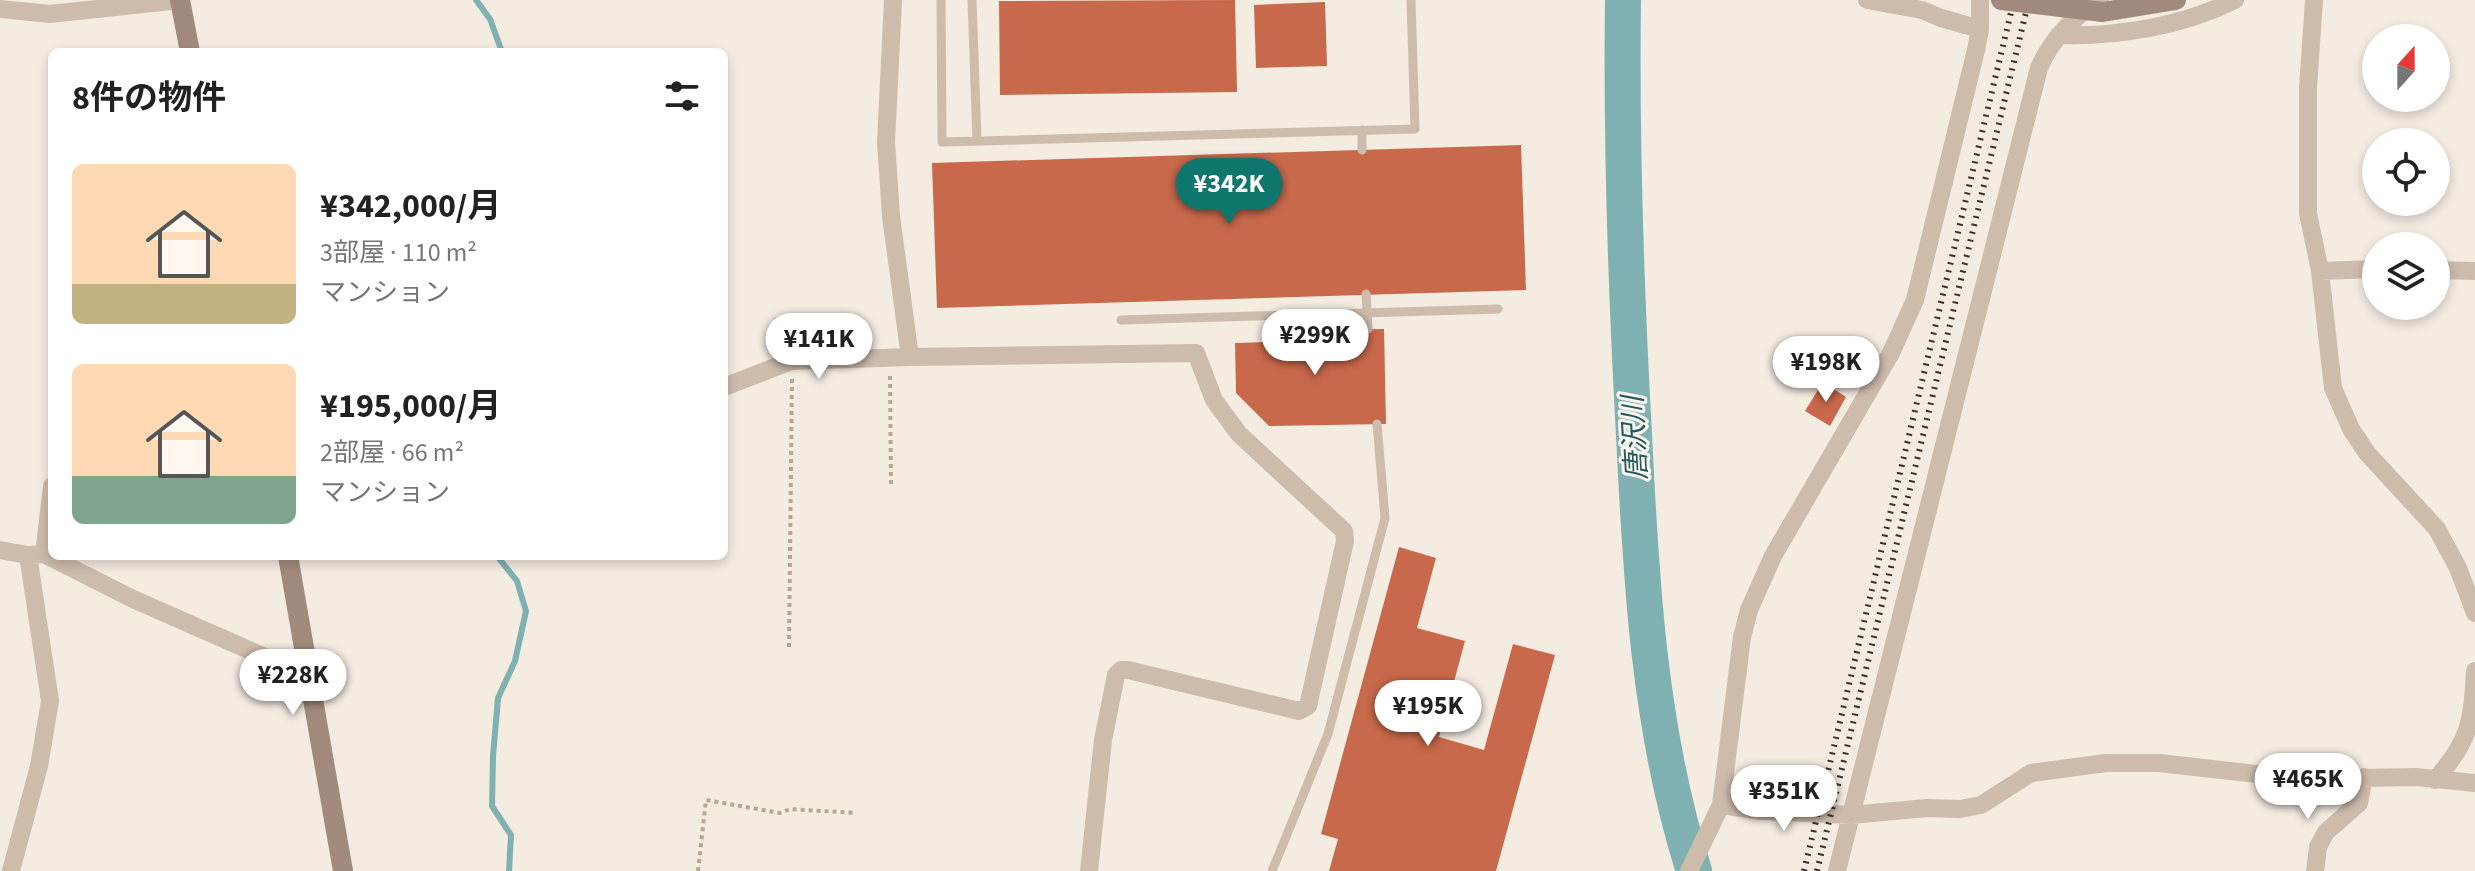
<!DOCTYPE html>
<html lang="ja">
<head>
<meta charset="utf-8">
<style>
	body { margin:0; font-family:"Source Sans 3","Noto Sans JP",sans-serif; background:#f2f2f2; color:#222; height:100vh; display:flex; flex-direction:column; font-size:30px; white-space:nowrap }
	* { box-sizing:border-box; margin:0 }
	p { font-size:26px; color:#767676 }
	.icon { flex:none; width:44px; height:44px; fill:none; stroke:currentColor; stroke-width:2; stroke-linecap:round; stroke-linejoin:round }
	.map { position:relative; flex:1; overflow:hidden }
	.side { position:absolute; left:48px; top:48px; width:680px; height:512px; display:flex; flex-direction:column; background:#fff; border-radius:12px; box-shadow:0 4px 12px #0003 }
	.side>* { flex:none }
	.needle { width:52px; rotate:21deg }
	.buttons { position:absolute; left:2362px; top:24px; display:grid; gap:16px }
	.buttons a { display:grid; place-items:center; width:88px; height:88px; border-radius:50%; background:#fff; box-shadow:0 4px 12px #0003; font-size:40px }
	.price { position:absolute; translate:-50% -68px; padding:0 18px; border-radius:28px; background:#fff; color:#222; font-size:26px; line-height:52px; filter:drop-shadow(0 2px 4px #0008) }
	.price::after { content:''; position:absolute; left:50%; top:48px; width:24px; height:18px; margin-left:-12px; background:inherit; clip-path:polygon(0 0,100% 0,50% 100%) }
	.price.on { background:#0f766e; color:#fff }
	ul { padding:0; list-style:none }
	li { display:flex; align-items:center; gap:24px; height:200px; padding:0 24px }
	li span { display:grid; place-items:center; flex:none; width:224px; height:160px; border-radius:12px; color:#555 }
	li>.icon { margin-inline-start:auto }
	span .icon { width:96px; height:96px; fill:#fffc; stroke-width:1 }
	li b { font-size:34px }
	h2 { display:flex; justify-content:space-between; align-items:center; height:96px; padding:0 24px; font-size:34px }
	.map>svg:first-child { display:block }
</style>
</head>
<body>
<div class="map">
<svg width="2475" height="871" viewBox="0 0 2475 871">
	<rect width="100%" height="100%" fill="#f4ebe1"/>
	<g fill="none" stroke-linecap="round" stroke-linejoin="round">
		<!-- stream -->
		<path stroke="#7fb0b2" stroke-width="6" d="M476 0 490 19 502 52
			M497 556 517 581 526 611 515 661 498 698 493 756 492 806 511 835 509 871"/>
		<!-- river -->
		<path stroke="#7fb0b2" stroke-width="36" d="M1623 0C1621 145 1626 290 1634 435 1641 581 1649 730 1694 871"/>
	</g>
	<!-- building -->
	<path fill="#c8694b" d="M1235 0 1237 92 1000 95 999 1Z
		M1325 2 1327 66 1256 68 1254 5Z
		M1521 145 1526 290 937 308 932 163Z
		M1384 329 1386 424 1269 426 1236 393 1235 343 1268 342 1267 331Z
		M1823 382 1846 397 1830 426 1805 411Z
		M1399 547 1436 558 1417 628 1465 641 1439 737 1484 750 1513 644 1555 655 1496 871H1329L1338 839 1321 834Z"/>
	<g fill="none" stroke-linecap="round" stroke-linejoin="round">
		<!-- path -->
		<path stroke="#b9a596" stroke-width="4" stroke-dasharray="4 4" stroke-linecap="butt" d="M890 376 891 487
			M789 647 792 378
			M698 871 706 800 780 813 790 809 855 813"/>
		<!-- lane -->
		<path stroke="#cdbbac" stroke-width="9" d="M941 0 942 142 1415 129 1411 0
			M972 0 977 140
			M1362 130V150
			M1366 294 1368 329
			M1121 320 1498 309
			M1272 871 1328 734 1385 518 1377 424"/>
		<!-- street -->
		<path stroke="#cdbbac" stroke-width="18" d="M893 0 886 142 891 216 910 357 1196 353 1214 400 1239 434 1344 531 1345 541 1308 706 1299 711 1128 670H1121L1116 675 1103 740 1089 871
			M1867 0 1922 10 1941 18 1980 29
			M2314 0 2308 88V213L2320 271 2333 388 2351 429 2367 453 2437 529 2458 568 2475 613
			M0 9 50 14 180 0
			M2059 35C2118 37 2183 26 2235 0
			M2436 270 2475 271
			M2320 271 2376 269
			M724 387 791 361 910 357
			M0 550 28 555 44 554 133 599 292 669 306 664
			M44 554 52 486
			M2435 780C2470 740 2472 723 2475 671
			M1721 805 1762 811 1851 815 1927 808 1960 809 1981 805 2031 773 2106 763H2159L2301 779 2416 777 2475 783
			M11 871 39 766 50 701 28 555
			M1689 871 1721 805 1742 637 1749 610 1773 556 1891 353 1915 300 1976 50 1980 29V0
			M1837 871 2039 68C2051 40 2074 16 2100 0
			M2315 871 2318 847 2326 832 2359 803 2364 777"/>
		<!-- secondary -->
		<path stroke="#a18a7d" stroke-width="20" d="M180 0 190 52
			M288 556 343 871"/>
		<!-- rail -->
		<path stroke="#3b302b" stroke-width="6" stroke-dasharray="2 6" stroke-linecap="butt" d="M1804 871 2014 0
			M1817 871 2029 0"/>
		<!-- secondary-bridge -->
		<path stroke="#a18a7d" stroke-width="20" d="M2001 0 2103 12 2176 0"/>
	</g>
	<g text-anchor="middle" stroke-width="6" stroke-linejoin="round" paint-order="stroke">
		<!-- water labels -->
		<g font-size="28" font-style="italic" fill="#1f5a5e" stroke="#fbf5ee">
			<text transform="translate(1634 438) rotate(-93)" y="10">唐沢川</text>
		</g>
	</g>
</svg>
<div class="buttons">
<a><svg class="needle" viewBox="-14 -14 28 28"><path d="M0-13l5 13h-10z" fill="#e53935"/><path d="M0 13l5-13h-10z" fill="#767676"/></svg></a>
<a><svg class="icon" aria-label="locate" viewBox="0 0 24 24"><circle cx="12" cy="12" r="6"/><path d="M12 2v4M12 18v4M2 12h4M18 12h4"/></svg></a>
<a><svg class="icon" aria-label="layers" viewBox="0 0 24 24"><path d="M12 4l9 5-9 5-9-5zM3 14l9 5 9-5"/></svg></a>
</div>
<b class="price on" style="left:1229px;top:226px">¥342K</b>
<b class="price" style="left:1315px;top:377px">¥299K</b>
<b class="price" style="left:819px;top:381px">¥141K</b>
<b class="price" style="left:1826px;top:404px">¥198K</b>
<b class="price" style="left:293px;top:717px">¥228K</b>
<b class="price" style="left:1428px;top:748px">¥195K</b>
<b class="price" style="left:2308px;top:821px">¥465K</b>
<b class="price" style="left:1784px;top:833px">¥351K</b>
<section class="side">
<h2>8件の物件<svg class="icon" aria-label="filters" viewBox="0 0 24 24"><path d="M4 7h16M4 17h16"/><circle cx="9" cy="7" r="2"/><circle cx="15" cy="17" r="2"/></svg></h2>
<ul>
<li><span style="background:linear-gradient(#ffd9b3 75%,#c2b280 0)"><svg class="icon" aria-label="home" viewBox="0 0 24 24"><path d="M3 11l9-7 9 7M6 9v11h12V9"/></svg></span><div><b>¥342,000/月</b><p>3部屋 · 110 m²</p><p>マンション</p></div></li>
<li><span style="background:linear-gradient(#ffd9b3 70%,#7fa58c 0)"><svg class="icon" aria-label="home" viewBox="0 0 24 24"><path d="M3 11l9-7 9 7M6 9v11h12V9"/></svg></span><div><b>¥195,000/月</b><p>2部屋 · 66 m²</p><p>マンション</p></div></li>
</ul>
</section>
</div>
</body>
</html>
